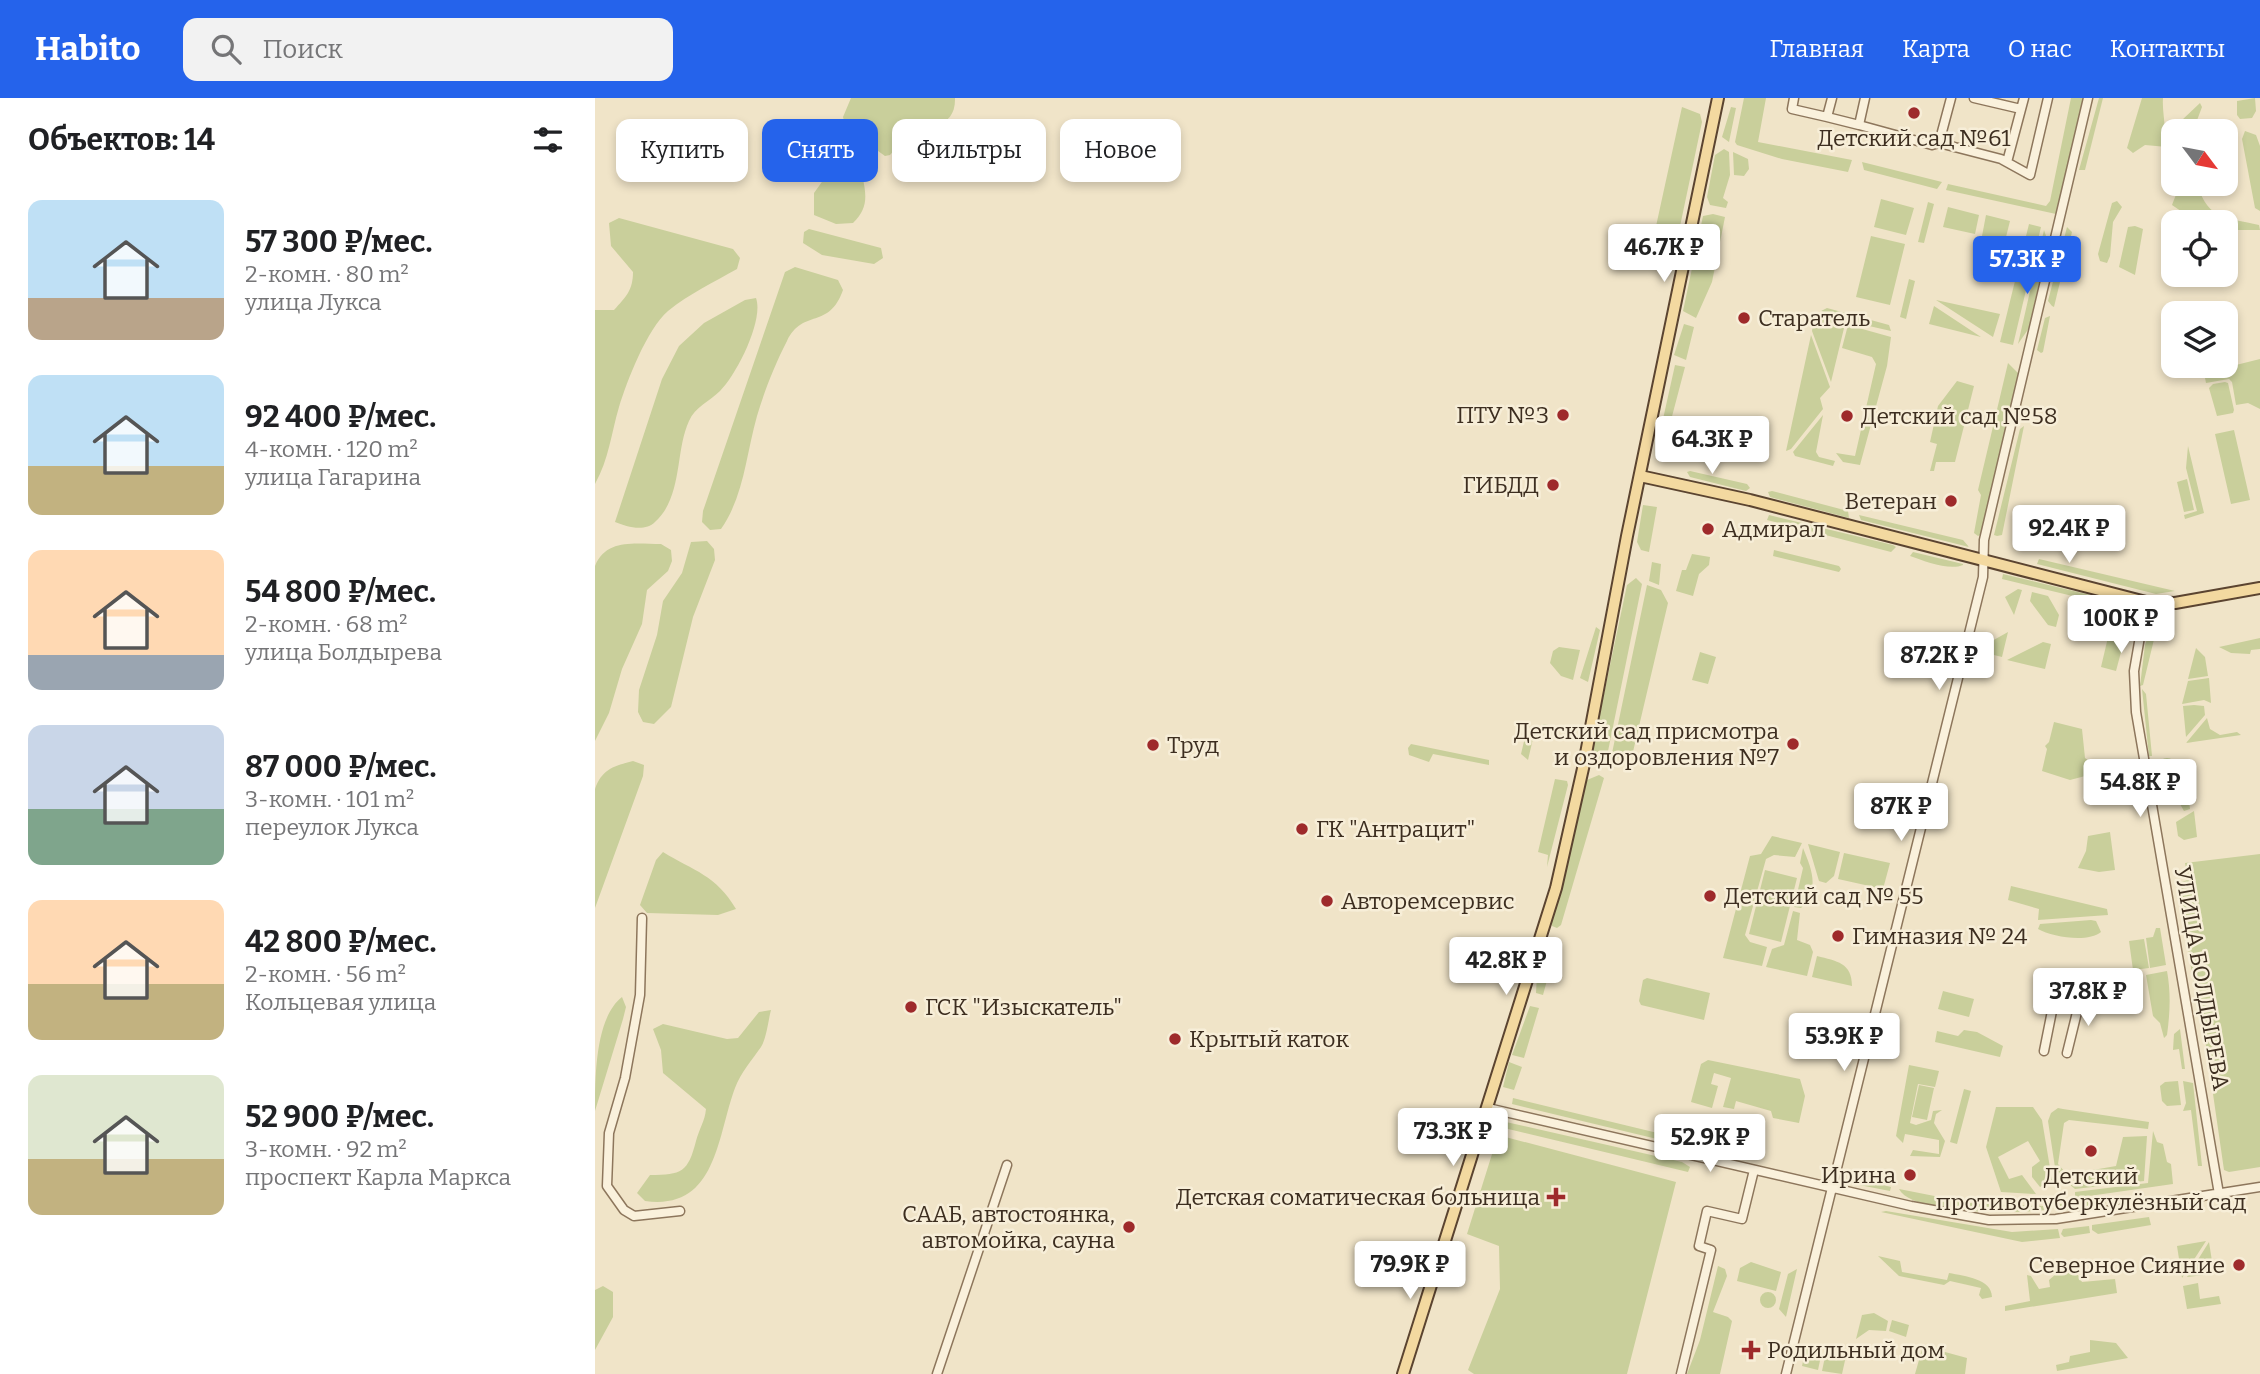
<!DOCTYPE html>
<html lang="ru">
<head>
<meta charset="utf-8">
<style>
	body { margin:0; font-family:Bitter,serif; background:#f2f2f2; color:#202124; height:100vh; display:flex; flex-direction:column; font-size:26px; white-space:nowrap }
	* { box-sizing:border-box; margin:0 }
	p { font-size:23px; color:#757577 }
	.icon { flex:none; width:38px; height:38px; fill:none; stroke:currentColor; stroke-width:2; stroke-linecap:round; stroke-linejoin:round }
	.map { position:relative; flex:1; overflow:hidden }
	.side { display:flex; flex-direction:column; background:#fff; width:595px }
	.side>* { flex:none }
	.banner { position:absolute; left:21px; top:21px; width:665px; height:63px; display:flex; gap:14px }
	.needle { width:46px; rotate:122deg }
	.tools { position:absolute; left:1566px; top:21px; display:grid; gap:14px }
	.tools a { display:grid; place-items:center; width:77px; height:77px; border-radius:14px; background:#fff; box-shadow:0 4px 10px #0003; font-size:35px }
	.price { position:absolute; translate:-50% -60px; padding:0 16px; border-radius:7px; background:#fff; color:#222; font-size:23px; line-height:46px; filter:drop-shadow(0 2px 4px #0008) }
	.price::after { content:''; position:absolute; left:50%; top:42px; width:21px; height:16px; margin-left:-10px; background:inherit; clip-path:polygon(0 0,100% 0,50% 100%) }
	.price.active { background:#2563eb; color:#fff }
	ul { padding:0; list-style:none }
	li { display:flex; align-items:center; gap:21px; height:175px; padding:0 28px }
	li span { display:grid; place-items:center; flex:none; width:196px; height:140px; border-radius:14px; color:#555 }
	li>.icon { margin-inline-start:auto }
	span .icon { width:84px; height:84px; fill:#fffc; stroke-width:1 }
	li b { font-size:30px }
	h2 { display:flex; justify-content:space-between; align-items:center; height:84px; padding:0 28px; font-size:30px }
	.tag { padding:0 24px; border-radius:14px; background:#fff; box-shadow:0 4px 10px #0003; font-size:24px; line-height:63px }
	.tag.active { background:#2563eb; color:#fff }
	header { display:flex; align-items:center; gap:42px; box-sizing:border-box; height:98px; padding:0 35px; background:#2563eb; color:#fff }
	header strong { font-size:33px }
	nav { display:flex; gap:38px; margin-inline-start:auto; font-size:24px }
	.search { width:490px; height:63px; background:#f2f2f2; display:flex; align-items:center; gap:18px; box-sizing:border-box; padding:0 24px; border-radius:14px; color:#757577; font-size:26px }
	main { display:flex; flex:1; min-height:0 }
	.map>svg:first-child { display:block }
</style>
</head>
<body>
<header>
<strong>Habito</strong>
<div class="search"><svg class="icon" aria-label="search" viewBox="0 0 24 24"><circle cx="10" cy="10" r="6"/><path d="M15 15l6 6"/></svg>Поиск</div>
<nav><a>Главная</a><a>Карта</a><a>О нас</a><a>Контакты</a></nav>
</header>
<main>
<section class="side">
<h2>Объектов: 14<svg class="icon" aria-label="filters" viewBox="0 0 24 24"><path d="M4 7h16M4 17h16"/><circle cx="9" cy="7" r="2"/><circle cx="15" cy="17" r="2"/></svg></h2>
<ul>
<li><span style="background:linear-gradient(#bfe0f5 70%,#b9a48a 0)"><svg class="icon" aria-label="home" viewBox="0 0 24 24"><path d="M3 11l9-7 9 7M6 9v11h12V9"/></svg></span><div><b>57 300 ₽/мес.</b><p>2-комн. · 80 m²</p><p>улица Лукса</p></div></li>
<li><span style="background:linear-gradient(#bfe0f5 65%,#c2b280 0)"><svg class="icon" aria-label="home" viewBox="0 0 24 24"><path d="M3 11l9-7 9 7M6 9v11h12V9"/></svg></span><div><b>92 400 ₽/мес.</b><p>4-комн. · 120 m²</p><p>улица Гагарина</p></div></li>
<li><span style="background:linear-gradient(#ffd9b3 75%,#9aa5b1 0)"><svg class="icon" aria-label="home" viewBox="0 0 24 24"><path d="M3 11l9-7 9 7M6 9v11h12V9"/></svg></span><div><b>54 800 ₽/мес.</b><p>2-комн. · 68 m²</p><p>улица Болдырева</p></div></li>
<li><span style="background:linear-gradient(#c9d6e8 60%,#7fa58c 0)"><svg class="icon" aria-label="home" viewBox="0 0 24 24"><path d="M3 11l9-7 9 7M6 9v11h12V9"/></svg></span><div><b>87 000 ₽/мес.</b><p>3-комн. · 101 m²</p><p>переулок Лукса</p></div></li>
<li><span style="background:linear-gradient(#ffd9b3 60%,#c2b280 0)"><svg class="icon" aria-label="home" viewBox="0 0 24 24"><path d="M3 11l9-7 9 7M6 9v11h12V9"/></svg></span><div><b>42 800 ₽/мес.</b><p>2-комн. · 56 m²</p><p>Кольцевая улица</p></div></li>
<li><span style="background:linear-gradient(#dfe7d0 60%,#c2b280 0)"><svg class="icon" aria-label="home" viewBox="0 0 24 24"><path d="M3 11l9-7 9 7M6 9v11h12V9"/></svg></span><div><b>52 900 ₽/мес.</b><p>3-комн. · 92 m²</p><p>проспект Карла Маркса</p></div></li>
</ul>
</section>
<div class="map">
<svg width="1665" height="1276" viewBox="0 0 1665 1276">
	<rect width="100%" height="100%" fill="#f0e4c8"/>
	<!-- green -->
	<path fill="#c9cf9b" d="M256 0H360C361 32 330 28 309 40 302 43 300 52 295 57L290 58 251 30 248 19Z
		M1149 0H1171L1163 44 1257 62 1253 74 1187 61 1142 47 1140 44Z
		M1476 0H1488L1461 116 1351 92 1353 86 1451 108 1455 103Z
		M1504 0H1508L1490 72H1484Z
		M1547 0H1568C1567 15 1571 23 1569 40L1573 43 1572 49 1550 47 1538 55 1532 50Z
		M1660 0 1661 13 1657 20 1645 21 1642 17V3Z
		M1605 5 1607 9 1598 33H1581L1587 22Z
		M1087 9 1105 16 1107 24 1080 152 1058 142Z
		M1136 9 1141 10 1134 44 1127 39Z
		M1650 33 1661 37 1665 48V113L1660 110 1647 41Z
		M1129 51 1134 54 1135 77 1128 100 1133 104 1131 110 1115 107 1112 99 1120 57Z
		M1138 54 1153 61 1154 71 1149 78 1139 77Z
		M1267 64 1347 84 1342 91 1269 72Z
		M234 74H245L268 81C272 100 272 111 258 125L241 126 219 117V95Z
		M1585 86H1602C1614 124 1632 119 1664 127L1665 132H1631V124H1602L1577 107Z
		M1286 101 1319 110 1311 137 1279 129Z
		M1522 103 1527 109 1518 124 1515 158 1512 165 1505 163 1503 156 1517 105Z
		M1333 104 1339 106 1329 145 1323 144Z
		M1353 109 1384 117 1380 136 1348 129Z
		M1118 116 1130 119 1117 184 1101 220 1088 213 1108 118Z
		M1391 117 1415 123 1410 143 1387 138Z
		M24 120 138 151 145 160 142 171C119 184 94 196 73 213 52 231 32 283 24 309 16 336 14 361 0 386V212H19C31 199 38 192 38 174L16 148 14 125Z
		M1434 126 1446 129 1418 247 1405 244Z
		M1540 128 1548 131 1540 177 1524 169 1533 129Z
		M1472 129 1477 134 1459 209 1457 208 1453 203Z
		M214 131 286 150 288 160 279 166 227 157 208 145 209 134Z
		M1449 132 1453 144 1434 230 1423 246Z
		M1276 138 1310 146 1295 207 1261 199Z
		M200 169 243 182 248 192C234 232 208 210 192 243 180 266 169 294 162 318 151 357 149 398 126 431L115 432 107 424 108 413 190 174Z
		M1314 181 1320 183 1311 221 1305 219Z
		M161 200C169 222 142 276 125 293 115 303 100 309 94 323 80 353 88 399 60 424 50 434 32 429 20 424L67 281 84 248 109 225 150 202Z
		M1341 202 1405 216 1398 239Z
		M1339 208 1386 239 1334 226Z
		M1232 210 1294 227 1296 233 1252 223 1226 213Z
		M1220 216 1250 226 1236 284 1217 233Z
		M1455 218 1448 254 1446 255 1442 252 1450 220Z
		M1089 226 1099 229 1091 262 1079 257Z
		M1253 227 1296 239 1292 268 1265 367 1248 364 1241 355 1260 358 1281 266 1277 259 1247 250Z
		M1216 237 1235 289 1225 300 1228 311 1196 351 1191 353Z
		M1665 261V311L1653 305 1641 307 1637 284 1634 281 1611 285 1609 275Z
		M1413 265 1426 278 1387 436 1383 438 1379 435 1386 397 1383 392Z
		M1080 267 1090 269 1070 345 1075 347 1072 360 1060 357Z
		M1362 283 1379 288 1360 364H1341L1339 373H1335L1342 346 1335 344 1343 308Z
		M1630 284 1633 285 1639 312 1638 315 1622 318 1614 290 1618 286Z
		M1228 317 1221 354 1224 359 1240 363 1238 368 1200 358 1198 354Z
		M1429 328 1407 437 1402 438 1399 437 1425 331Z
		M1639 332 1655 402 1636 406 1620 336Z
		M1593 348 1609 415 1590 421 1589 417 1602 413 1591 370Z
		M1095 373 1152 386 1155 390 1151 393 1095 379 1092 374Z
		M1592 381 1599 412 1589 414 1582 384Z
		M1177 393 1253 413 1254 420 1175 399 1173 394Z
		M1048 407 1062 409 1054 454 1046 452 1042 444Z
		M1174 417 1298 447 1301 449 1296 454 1172 422Z
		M1264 417 1368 442 1374 449 1266 422Z
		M112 443 119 451 120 462 98 519 76 609 59 626 48 624 43 614 44 592 62 537 68 503 87 475 96 444Z
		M66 446 76 452 77 463 73 473 52 492 47 526 27 571 14 615 0 643V468C11 440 41 446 66 446Z
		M1179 452 1244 468 1246 471 1244 474 1182 459 1178 458Z
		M1318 454 1368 466V467C1355 473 1329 463 1315 458Z
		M1097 456 1115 459 1114 467 1104 476 1098 498 1081 493 1087 472H1091Z
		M1444 461 1580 493 1561 496 1442 466Z
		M1057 464 1066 466 1064 487 1054 483Z
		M1408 476 1541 508 1540 513 1407 481Z
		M1041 480 1047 486 1010 668 1005 669 995 662 1032 487Z
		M1052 487 1066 492 1073 505 1037 658 1016 660Z
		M1423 491 1427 492 1419 517 1410 499Z
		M1437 494 1453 498 1464 517 1461 529 1453 527 1435 503Z
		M1557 526 1562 529 1548 587 1545 588 1550 547Z
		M1001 529 1005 532 993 584 985 580Z
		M1413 534 1407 559 1387 554 1388 548Z
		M1514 535 1530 539 1521 573 1506 569Z
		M1665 540V551L1656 552 1655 556 1636 555 1624 549Z
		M1448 544 1456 546 1450 571 1412 562Z
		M964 549 985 552 978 582 966 578 955 565 958 553Z
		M1601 550 1610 559 1613 578 1593 581Z
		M1105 554 1121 559 1113 586 1097 582Z
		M1614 580 1616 605 1609 602 1587 606 1593 583Z
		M1547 591 1551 596 1557 658H1554Z
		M1599 607 1609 608 1610 617 1591 639 1588 608Z
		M1612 620 1615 631 1625 637 1642 634 1646 637 1591 645Z
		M1459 624 1487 631 1490 660 1497 665 1493 670 1494 677 1475 682 1447 673 1452 651 1450 648 1454 644Z
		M949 626 964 629 962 636 940 632 933 662 926 656 931 635Z
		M816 646 894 662V667L838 656 834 664 814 657 813 650Z
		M1564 668a8 8 0 1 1 16 0a8 8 0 1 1-16 0Z
		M38 663 49 667 48 678 0 810V691C7 671 19 668 38 663Z
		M1593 676 1597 702 1594 703 1595 711 1589 713 1585 706 1593 702H1586L1577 695 1574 677Z
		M1004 677 1009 680 966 827 962 830 957 828V822L992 682Z
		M960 681 972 683 973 687 952 769 953 757 943 754Z
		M1599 713 1602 739 1589 742 1583 738 1581 724Z
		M1515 734 1520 772 1504 774 1483 770 1491 753 1493 738Z
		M1177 738 1207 745 1200 759 1179 757 1171 761 1150 837 1155 844 1172 849 1167 868 1128 860 1155 758 1166 756Z
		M1213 746 1245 754 1239 778 1231 785 1224 783Z
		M1208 750C1217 772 1225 791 1206 810L1199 809 1208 770 1205 765Z
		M68 754C99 773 121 777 141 811L123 817 52 815 45 807 61 762Z
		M1249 755 1295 765 1288 791 1243 781Z
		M1665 756V1069L1634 1074 1629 1072 1604 899 1599 889 1583 785 1593 782 1590 765Z
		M1170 772 1202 780 1186 844 1154 836Z
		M1416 788 1512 811 1513 817 1443 822 1444 811 1413 802Z
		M1198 813 1205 815 1202 842 1215 847 1218 854 1212 878 1171 869 1177 851 1189 847Z
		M1496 822 1501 823 1506 834C1493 845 1457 839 1443 831L1445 826Z
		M1561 830H1565L1571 867 1555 870 1551 840 1558 839Z
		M957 841 963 842 948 897 941 895 942 876 951 842Z
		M1549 841 1554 870 1538 872 1534 843Z
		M1222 858C1242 863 1257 865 1257 888L1217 879Z
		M1572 873C1576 895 1575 915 1572 937L1569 940 1565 925 1558 918 1551 877Z
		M1052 880 1115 895 1109 922 1046 907 1044 903 1048 882Z
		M1348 893 1379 901 1374 919 1343 911Z
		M27 899 31 909 28 921 0 1013C0 980 0 920 27 899Z
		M935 908 944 910 929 960 917 957Z
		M176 912C173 923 172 939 166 949 157 962 146 974 140 990 122 1038 122 1113 50 1103L42 1095 55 1077C87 1077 93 1074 101 1043 104 1031 110 1023 111 1011L68 975 66 952 58 931 68 926 132 941 143 940 164 914Z
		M1585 931 1590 971H1587L1584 951 1578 952 1579 936Z
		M1369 932 1382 934 1408 948 1405 959 1340 944 1342 933 1363 938Z
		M1113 962 1205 981 1210 998 1204 1025 1178 1020 1176 1013 1141 1003 1139 1011 1128 1009 1136 980 1119 975 1116 986 1123 988 1117 1010 1096 1004 1106 966Z
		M914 964 927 969 919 992 908 989Z
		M1314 967 1344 973 1340 989 1323 986 1315 1025 1321 1027 1336 1022 1338 1013 1347 1012 1341 1016 1339 1025 1350 1043 1345 1059 1315 1058 1318 1052 1344 1056V1042L1310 1036 1308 1045 1301 1038Z
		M1583 983 1586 1007 1572 1008 1567 1003 1565 988 1570 984Z
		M1588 983 1598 985 1607 1068H1603L1596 1012 1588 1013 1591 1005Z
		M1324 987 1339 990 1332 1022 1317 1019Z
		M1369 991 1376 993 1362 1046 1355 1044Z
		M918 1000 1075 1038V1039L1062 1041 917 1006Z
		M1401 1009H1438L1447 1022 1457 1082 1445 1089 1437 1079V1069L1445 1063 1433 1043 1403 1059 1414 1081 1427 1077 1441 1096 1406 1094 1391 1049Z
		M1463 1010 1468 1011 1554 1024 1553 1031 1474 1022 1469 1025 1463 1066 1469 1073 1470 1084 1461 1076 1453 1023 1456 1015Z
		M911 1024 1087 1064 1095 1069 1093 1074 909 1030Z
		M1558 1033 1562 1044 1568 1046 1572 1064 1576 1066 1578 1086 1480 1100V1094L1553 1085Z
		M903 1037 1081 1084 1032 1276H879L873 1272 905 1191 904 1148 872 1136Z
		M1552 1038 1549 1083 1480 1091 1474 1086 1492 1073 1521 1068 1528 1039Z
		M1255 1079 1296 1089 1295 1093 1254 1085 1252 1081Z
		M1304 1091 1375 1105 1448 1108 1449 1112C1422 1116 1317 1117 1304 1091Z
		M1512 1101 1509 1108 1464 1113 1457 1107Z
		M1291 1113 1417 1134 1463 1131 1465 1140 1427 1144 1286 1114Z
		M1554 1119 1556 1127 1503 1136 1497 1132V1127Z
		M1494 1128 1495 1135 1469 1139 1466 1136 1468 1131Z
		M1611 1143 1587 1180 1582 1148Z
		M1614 1144 1619 1176 1592 1179Z
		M1283 1158 1305 1163 1307 1174 1352 1182 1354 1175C1370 1178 1397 1181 1397 1199L1387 1201 1384 1197 1386 1190 1355 1183 1349 1187 1304 1178Z
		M1156 1164 1186 1174 1181 1193 1142 1183 1145 1170Z
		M1123 1168 1130 1171 1132 1178 1118 1214 1133 1219 1137 1223 1125 1276H1092L1105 1242Z
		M1202 1171 1191 1219 1184 1211 1193 1176Z
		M1481 1174 1487 1184 1520 1181 1522 1195 1410 1213V1208L1435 1203 1432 1177 1436 1178 1444 1191 1455 1189 1454 1182 1461 1176Z
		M1603 1185 1605 1201 1624 1198 1626 1206 1592 1211 1588 1188Z
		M8 1188 18 1194V1219L0 1252V1192Z
		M1165 1202a8 8 0 1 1 16 0a8 8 0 1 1-16 0Z
		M1279 1215 1293 1223 1291 1233 1274 1232 1261 1241 1267 1217Z
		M1297 1222 1314 1227 1311 1239 1294 1233Z
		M1495 1242 1521 1245 1533 1260 1462 1273 1461 1267 1474 1264 1475 1258 1495 1254Z
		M1328 1248 1372 1260 1370 1276H1320Z
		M1211 1250 1227 1253 1223 1272 1207 1268Z
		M1231 1254 1251 1258 1247 1276 1227 1273Z"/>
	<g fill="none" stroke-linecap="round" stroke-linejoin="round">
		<!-- minor casing -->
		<g stroke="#8d765c" stroke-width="11">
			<path id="minor" d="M1199 0 1197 11 1232 19 1237 0
				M1379 0 1426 11
				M1232 19 1264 27 1270 0
				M1264 27 1337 47 1344 45 1356 0
				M1344 45 1406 61 1435 77 1453 0
				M1412 64 1429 0
				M1551 504 1539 573 1541 614 1624 1096
				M47 820 45 897 30 980 14 1035 12 1088 29 1112 39 1118 85 1113
				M1449 953 1461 893
				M1472 955 1486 898
				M893 1010 1316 1108 1394 1122 1461 1121 1665 1089
				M342 1276 412 1067
				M1086 1276 1116 1152 1104 1148 1112 1113 1147 1121 1159 1072
				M1191 1276 1388 479 1389 442 1493 0"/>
		</g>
		<!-- major casing -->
		<g stroke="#5b4430" stroke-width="14">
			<path id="major" d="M1045 378 1155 402 1551 504 1580 505 1665 490
				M808 1276 961 790 989 666 1032 438 1123 0"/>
		</g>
		<!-- minor -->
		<use href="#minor" stroke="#faf1dc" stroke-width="8"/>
		<!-- major -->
		<use href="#major" stroke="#f3d9a0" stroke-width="10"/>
	</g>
	<!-- markers -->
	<g fill="#9e2a2b" stroke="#f7eed8" stroke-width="2.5">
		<circle cx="1319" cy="15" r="7"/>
		<circle cx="1149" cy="220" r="7"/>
		<circle cx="968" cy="317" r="7"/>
		<circle cx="1252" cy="318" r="7"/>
		<circle cx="958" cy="387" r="7"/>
		<circle cx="1356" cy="403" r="7"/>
		<circle cx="1113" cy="431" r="7"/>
		<circle cx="1198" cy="646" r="7"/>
		<circle cx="558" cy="647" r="7"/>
		<circle cx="707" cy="731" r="7"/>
		<circle cx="1115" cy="798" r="7"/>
		<circle cx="732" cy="803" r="7"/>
		<circle cx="1243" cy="838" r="7"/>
		<circle cx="316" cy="909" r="7"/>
		<circle cx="580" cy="941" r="7"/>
		<circle cx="1496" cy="1053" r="7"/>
		<circle cx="1315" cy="1077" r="7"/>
		<path d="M957.5 1088.5h7v7h7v7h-7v7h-7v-7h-7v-7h7z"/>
		<circle cx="534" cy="1129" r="7"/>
		<circle cx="1644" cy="1167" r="7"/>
		<path d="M1152.5 1241.5h7v7h7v7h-7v7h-7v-7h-7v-7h7z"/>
	</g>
	<g text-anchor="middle" stroke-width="5" stroke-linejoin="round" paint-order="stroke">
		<!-- poi labels -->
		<g font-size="23" fill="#3d2e20" stroke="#f7eed8" text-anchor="start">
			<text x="1319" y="48" text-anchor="middle">Детский сад №61</text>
			<text x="1163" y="228">Старатель</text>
			<text x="954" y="325" text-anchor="end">ПТУ №3</text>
			<text x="1266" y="326">Детский сад №58</text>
			<text x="944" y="395" text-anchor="end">ГИБДД</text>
			<text x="1342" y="411" text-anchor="end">Ветеран</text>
			<text x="1127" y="439">Адмирал</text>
			<text x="1184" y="641" text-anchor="end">Детский сад присмотра<tspan x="1184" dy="26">и оздоровления №7</tspan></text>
			<text x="572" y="655">Труд</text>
			<text x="721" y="739">ГК "Антрацит"</text>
			<text x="1129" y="806">Детский сад № 55</text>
			<text x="746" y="811">Авторемсервис</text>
			<text x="1257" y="846">Гимназия № 24</text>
			<text x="330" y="917">ГСК "Изыскатель"</text>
			<text x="594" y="949">Крытый каток</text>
			<text x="1301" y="1085" text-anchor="end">Ирина</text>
			<text x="1496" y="1086" text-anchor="middle">Детский<tspan x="1496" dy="26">противотуберкулёзный сад</tspan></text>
			<text x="945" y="1107" text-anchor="end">Детская соматическая больница</text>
			<text x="520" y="1124" text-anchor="end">СААБ, автостоянка,<tspan x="520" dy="26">автомойка, сауна</tspan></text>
			<text x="1630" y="1175" text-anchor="end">Северное Сияние</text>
			<text x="1172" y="1260">Родильный дом</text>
		</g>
		<!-- street labels -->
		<g font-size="23" fill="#3d2e20" stroke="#f7eed8">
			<text transform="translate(1607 880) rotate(80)" y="8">УЛИЦА БОЛДЫРЕВА</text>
		</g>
	</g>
</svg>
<div class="tools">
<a><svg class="needle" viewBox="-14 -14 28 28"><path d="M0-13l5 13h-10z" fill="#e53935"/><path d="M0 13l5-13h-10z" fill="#757577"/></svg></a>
<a><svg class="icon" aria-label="locate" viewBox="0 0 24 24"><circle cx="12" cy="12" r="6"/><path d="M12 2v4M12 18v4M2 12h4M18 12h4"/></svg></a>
<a><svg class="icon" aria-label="layers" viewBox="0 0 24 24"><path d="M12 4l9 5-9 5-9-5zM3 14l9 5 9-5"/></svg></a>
</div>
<b class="price" style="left:1069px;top:186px">46.7K ₽</b>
<b class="price active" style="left:1432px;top:198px">57.3K ₽</b>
<b class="price" style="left:1117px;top:378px">64.3K ₽</b>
<b class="price" style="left:1474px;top:467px">92.4K ₽</b>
<b class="price" style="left:1526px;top:557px">100K ₽</b>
<b class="price" style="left:1344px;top:594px">87.2K ₽</b>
<b class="price" style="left:1545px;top:721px">54.8K ₽</b>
<b class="price" style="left:1306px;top:745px">87K ₽</b>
<b class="price" style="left:911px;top:899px">42.8K ₽</b>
<b class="price" style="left:1493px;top:930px">37.8K ₽</b>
<b class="price" style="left:1249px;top:975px">53.9K ₽</b>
<b class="price" style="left:858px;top:1070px">73.3K ₽</b>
<b class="price" style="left:1115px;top:1076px">52.9K ₽</b>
<b class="price" style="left:815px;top:1203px">79.9K ₽</b>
<div class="banner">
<a class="tag">Купить</a>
<a class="tag active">Снять</a>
<a class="tag">Фильтры</a>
<a class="tag">Новое</a>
</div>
</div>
</main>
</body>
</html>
